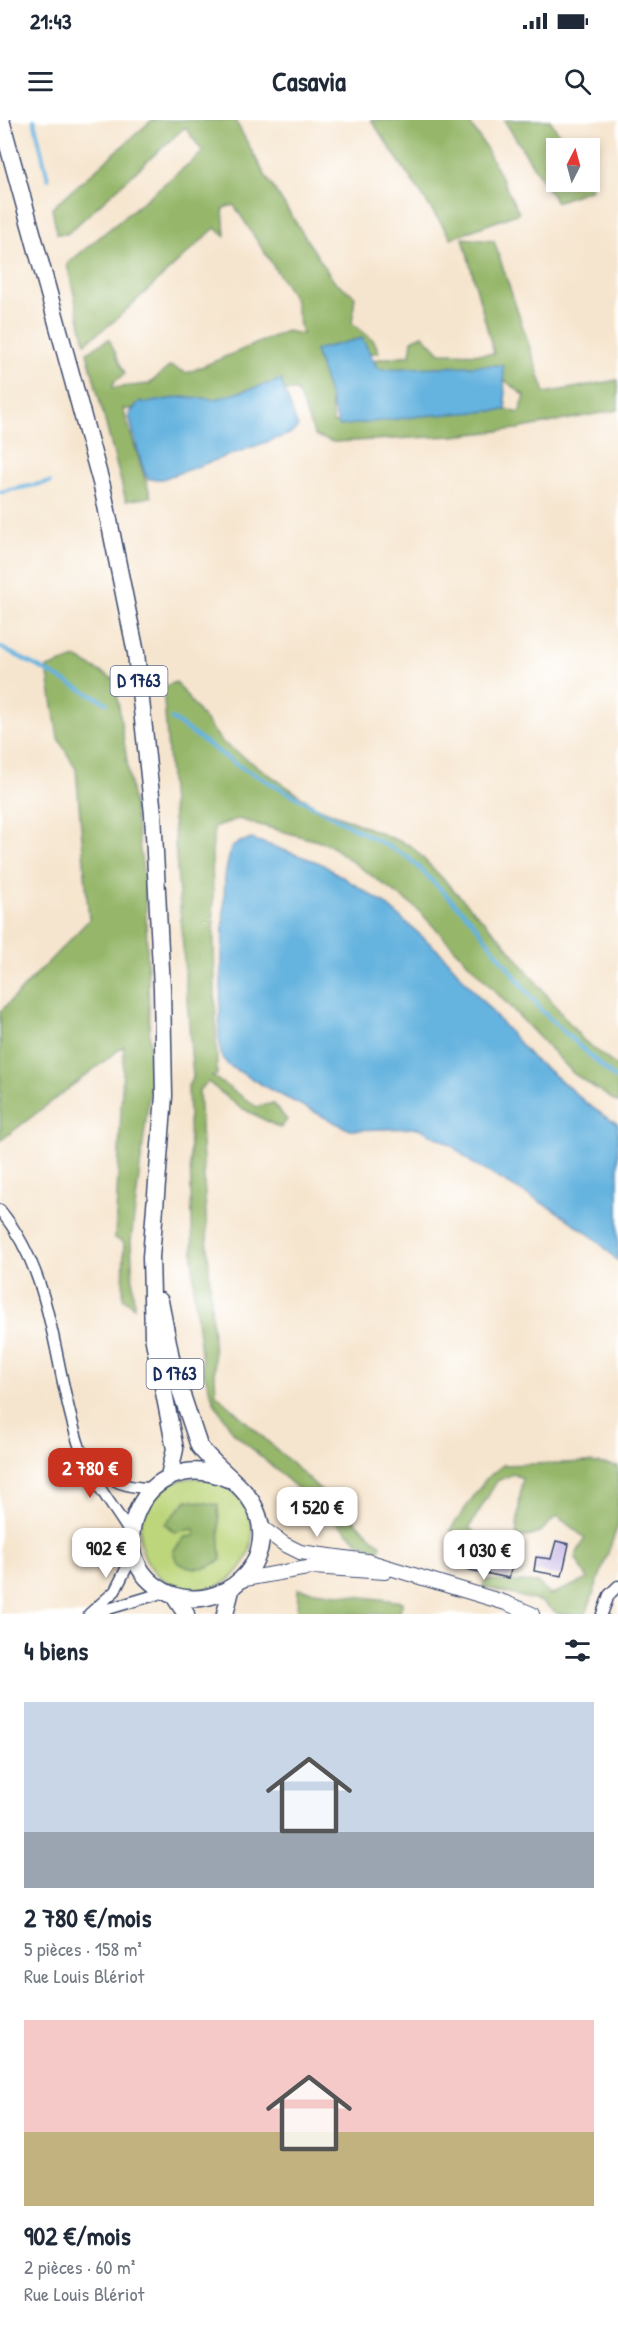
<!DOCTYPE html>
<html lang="fr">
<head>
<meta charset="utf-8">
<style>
	body { margin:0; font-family:"Patrick Hand",sans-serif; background:#f2f2f3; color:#1f2937; height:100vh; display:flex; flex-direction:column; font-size:22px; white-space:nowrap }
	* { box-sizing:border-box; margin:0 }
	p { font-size:20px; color:#747a83 }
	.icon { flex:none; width:33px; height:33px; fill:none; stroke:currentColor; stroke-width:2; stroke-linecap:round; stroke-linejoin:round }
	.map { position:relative; height:1494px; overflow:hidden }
	.side { display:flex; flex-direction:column; background:#fff; flex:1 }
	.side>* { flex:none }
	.needle { width:39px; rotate:6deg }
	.buttons { position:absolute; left:546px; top:18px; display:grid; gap:12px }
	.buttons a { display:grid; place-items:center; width:54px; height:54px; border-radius:0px; background:#fff; box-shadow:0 3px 9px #0003; font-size:30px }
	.price { position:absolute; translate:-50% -51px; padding:0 14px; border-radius:12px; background:#fff; color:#222; font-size:20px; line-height:39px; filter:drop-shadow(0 2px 3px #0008) }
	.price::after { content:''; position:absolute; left:50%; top:36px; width:18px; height:14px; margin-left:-9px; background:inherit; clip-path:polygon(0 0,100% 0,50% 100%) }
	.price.selected { background:#c8321e; color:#fff }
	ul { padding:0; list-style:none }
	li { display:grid; align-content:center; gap:12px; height:318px; padding:0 24px }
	li span { display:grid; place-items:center; height:186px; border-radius:0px; color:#555 }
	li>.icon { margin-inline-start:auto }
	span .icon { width:108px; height:108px; fill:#fffc; stroke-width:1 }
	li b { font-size:26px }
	h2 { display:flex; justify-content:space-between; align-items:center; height:72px; padding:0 24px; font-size:26px }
	.status { display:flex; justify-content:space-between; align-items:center; height:42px; padding:0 30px; background:#fff; direction:ltr }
	.status svg { height:16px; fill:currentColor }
	header { display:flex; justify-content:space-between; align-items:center; height:78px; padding:0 24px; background:#fff; font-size:27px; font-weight:800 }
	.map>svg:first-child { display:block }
</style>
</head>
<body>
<div class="status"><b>21:43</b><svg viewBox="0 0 49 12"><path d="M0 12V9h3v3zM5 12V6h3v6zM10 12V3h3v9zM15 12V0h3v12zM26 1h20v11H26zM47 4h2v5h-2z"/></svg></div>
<header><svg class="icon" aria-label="menu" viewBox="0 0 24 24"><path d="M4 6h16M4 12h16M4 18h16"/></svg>Casavia<svg class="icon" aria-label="search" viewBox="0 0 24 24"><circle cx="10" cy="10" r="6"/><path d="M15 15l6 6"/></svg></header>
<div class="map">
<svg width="618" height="1494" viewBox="0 0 618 1494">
	<rect width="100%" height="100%" fill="#fff"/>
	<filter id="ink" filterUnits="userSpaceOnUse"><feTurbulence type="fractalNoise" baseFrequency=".0167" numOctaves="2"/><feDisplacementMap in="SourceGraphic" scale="12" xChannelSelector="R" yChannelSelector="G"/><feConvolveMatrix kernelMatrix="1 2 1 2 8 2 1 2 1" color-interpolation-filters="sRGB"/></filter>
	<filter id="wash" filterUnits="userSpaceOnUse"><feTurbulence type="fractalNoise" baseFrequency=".008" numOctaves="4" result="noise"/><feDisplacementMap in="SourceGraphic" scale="24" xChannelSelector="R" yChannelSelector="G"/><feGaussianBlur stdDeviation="1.35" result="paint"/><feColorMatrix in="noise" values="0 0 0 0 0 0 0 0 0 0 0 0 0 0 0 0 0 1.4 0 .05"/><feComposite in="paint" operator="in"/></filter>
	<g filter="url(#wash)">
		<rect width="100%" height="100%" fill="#f6e5ce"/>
		<!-- green -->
		<path fill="#bdd67b" stroke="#6c826c" stroke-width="1.5" d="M140 1414a56 56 0 1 1 112 0a56 56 0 1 1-112 0Z"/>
		<!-- forest -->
		<path fill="#96b76b" stroke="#587364" stroke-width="1.5" d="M152 0H235L265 55 333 160 355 176 352 203 374 221 379 232 364 235 327 234 333 303 482 281 519 293 525 276 491 250 373 256V240L410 235 412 220 423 215 440 233 494 234 463 118 494 121 545 273 618 260V290L517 309 453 316 333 322 315 316 297 271H263L203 288 123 289 151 377 126 381 87 232 109 219 125 254 114 262 113 268 149 264 170 246 187 253 286 211 302 214 294 178 234 85 223 88 225 116 215 108 113 202 85 223 67 144 203 32 185 7 67 114H57L52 88Z
			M371 0H468L486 28 519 93 451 118Z
			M504 0H550L568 28H556V62H587L592 69 556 82Z
			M76 538 115 560 145 764 151 959 131 1121 134 1187 123 1178 124 1123 115 1118 124 926 0 1021V892L89 800 76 649 58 618 47 548Z
			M176 562 222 622 315 686 411 726 503 821 583 920 618 947V983L574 954 416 788 328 724 238 699 214 707 212 735 217 955 212 956 257 987 273 983 287 1000 280 1008 238 986 208 962 199 970 216 1274 381 1425 379 1430 360 1423 233 1312 215 1284 203 1251 194 1172 188 966 193 957 163 567Z
			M590 1342 618 1346V1405L586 1494H558L542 1482 483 1467 485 1460 538 1463 550 1475 588 1459 575 1437 585 1418 557 1396C541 1411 538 1418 516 1417L522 1358 513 1354 497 1361 469 1408 478 1415 472 1424 450 1410 486 1359 503 1345Z
			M187 1380 218 1385 221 1440C205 1450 194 1451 177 1442L173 1431 185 1417 195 1416 194 1409 174 1412 165 1404Z
			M298 1469 403 1482 399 1494H297Z"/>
		<!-- water -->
		<path fill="#65b3df" stroke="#40719e" stroke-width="1.5" d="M362 218 378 249 503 245 506 290 421 296 339 306 315 230Z
			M281 260 298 307 292 313 162 359H148C143 354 131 305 129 294L140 281 146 283 181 277 216 279Z
			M252 719 320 743 384 783 441 833 533 939C565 960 583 986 618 1004V1141L597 1120 556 1091 472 1043 450 1024 419 1008 350 1010 271 970 228 945 221 935 219 916 225 755 231 728 240 722Z"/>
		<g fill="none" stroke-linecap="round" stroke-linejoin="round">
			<!-- stream -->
			<path stroke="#65b3df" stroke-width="4" d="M34 0 48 59
				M0 372 50 362
				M0 527 107 583
				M171 598 237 645 408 737 470 798 542 891 618 961"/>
		</g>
		<g id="blocks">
			<!-- building -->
			<path fill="#c1b0e4" d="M556 1421 569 1424 562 1456 534 1451 536 1437 551 1439Z
				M481 1424 492 1426 491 1433 514 1438 509 1458 465 1449 471 1429 480 1431Z"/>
		</g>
	</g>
	<g filter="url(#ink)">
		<use href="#blocks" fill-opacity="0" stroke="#3c4a6f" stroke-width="1.5"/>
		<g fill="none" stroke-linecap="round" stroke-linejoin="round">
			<!-- minor casing -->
			<g stroke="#3c4a6f" stroke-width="13">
				<path id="minor" d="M0 1090C57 1160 52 1247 80 1328 91 1361 114 1386 131 1415
					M84 1333C106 1358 117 1368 152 1368
					M95 1493 165 1472
					M89 1494 115 1471 134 1433
					M602 1494 609 1475 618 1466"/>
			</g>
			<!-- tertiary casing -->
			<g stroke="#3c4a6f" stroke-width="16">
				<path id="tertiary" d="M261 1407 284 1424 300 1432 367 1441 506 1483 532 1494
					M245 1459 313 1447 385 1452"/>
			</g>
			<!-- primary casing -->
			<g stroke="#3c4a6f" stroke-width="19">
				<path id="primary" d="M1 0 102 366 136 533 153 694 162 868 164 976 151 1137 153 1216 175 1329 169 1356
					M160 1181 173 1248 199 1326C215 1348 246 1366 256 1390 279 1443 222 1494 170 1474 91 1438 145 1321 228 1359
					M174 1476 186 1494
					M225 1494 231 1470"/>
			</g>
			<!-- minor -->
			<use href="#minor" stroke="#fff" stroke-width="10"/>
			<!-- tertiary -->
			<use href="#tertiary" stroke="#fff" stroke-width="14"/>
			<!-- primary -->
			<use href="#primary" stroke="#fff" stroke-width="16"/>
		</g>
	</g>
	<g text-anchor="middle" stroke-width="6" stroke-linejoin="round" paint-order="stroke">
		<!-- shield labels -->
		<g fill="#fff" stroke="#5f6d8e" stroke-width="1.5">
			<rect x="110.5" y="546" width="57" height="30" rx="4.5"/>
			<rect x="146.5" y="1239" width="57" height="30" rx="4.5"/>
		</g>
		<g font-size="18" font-weight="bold" fill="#1b2f5e">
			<text x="139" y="567">D 1763</text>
			<text x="175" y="1260">D 1763</text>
		</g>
	</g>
</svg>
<div class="buttons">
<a><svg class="needle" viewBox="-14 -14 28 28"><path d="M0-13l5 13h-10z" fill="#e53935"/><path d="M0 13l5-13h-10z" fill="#747a83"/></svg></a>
</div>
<b class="price selected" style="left:90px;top:1379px">2 780 €</b>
<b class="price" style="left:317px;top:1418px">1 520 €</b>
<b class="price" style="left:106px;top:1459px">902 €</b>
<b class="price" style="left:484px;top:1461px">1 030 €</b>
</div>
<section class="side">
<h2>4 biens<svg class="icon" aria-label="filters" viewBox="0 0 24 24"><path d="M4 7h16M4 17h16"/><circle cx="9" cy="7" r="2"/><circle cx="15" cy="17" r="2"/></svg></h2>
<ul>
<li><span style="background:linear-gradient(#c9d6e8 70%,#9aa5b1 0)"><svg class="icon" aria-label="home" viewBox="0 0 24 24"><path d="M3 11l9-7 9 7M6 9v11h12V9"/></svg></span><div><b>2 780 €/mois</b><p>5 pièces · 158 m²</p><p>Rue Louis Blériot</p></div></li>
<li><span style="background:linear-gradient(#f6c9c9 60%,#c2b280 0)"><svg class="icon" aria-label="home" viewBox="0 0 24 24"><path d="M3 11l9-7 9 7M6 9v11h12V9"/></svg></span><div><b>902 €/mois</b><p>2 pièces · 60 m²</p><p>Rue Louis Blériot</p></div></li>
</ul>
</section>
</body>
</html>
